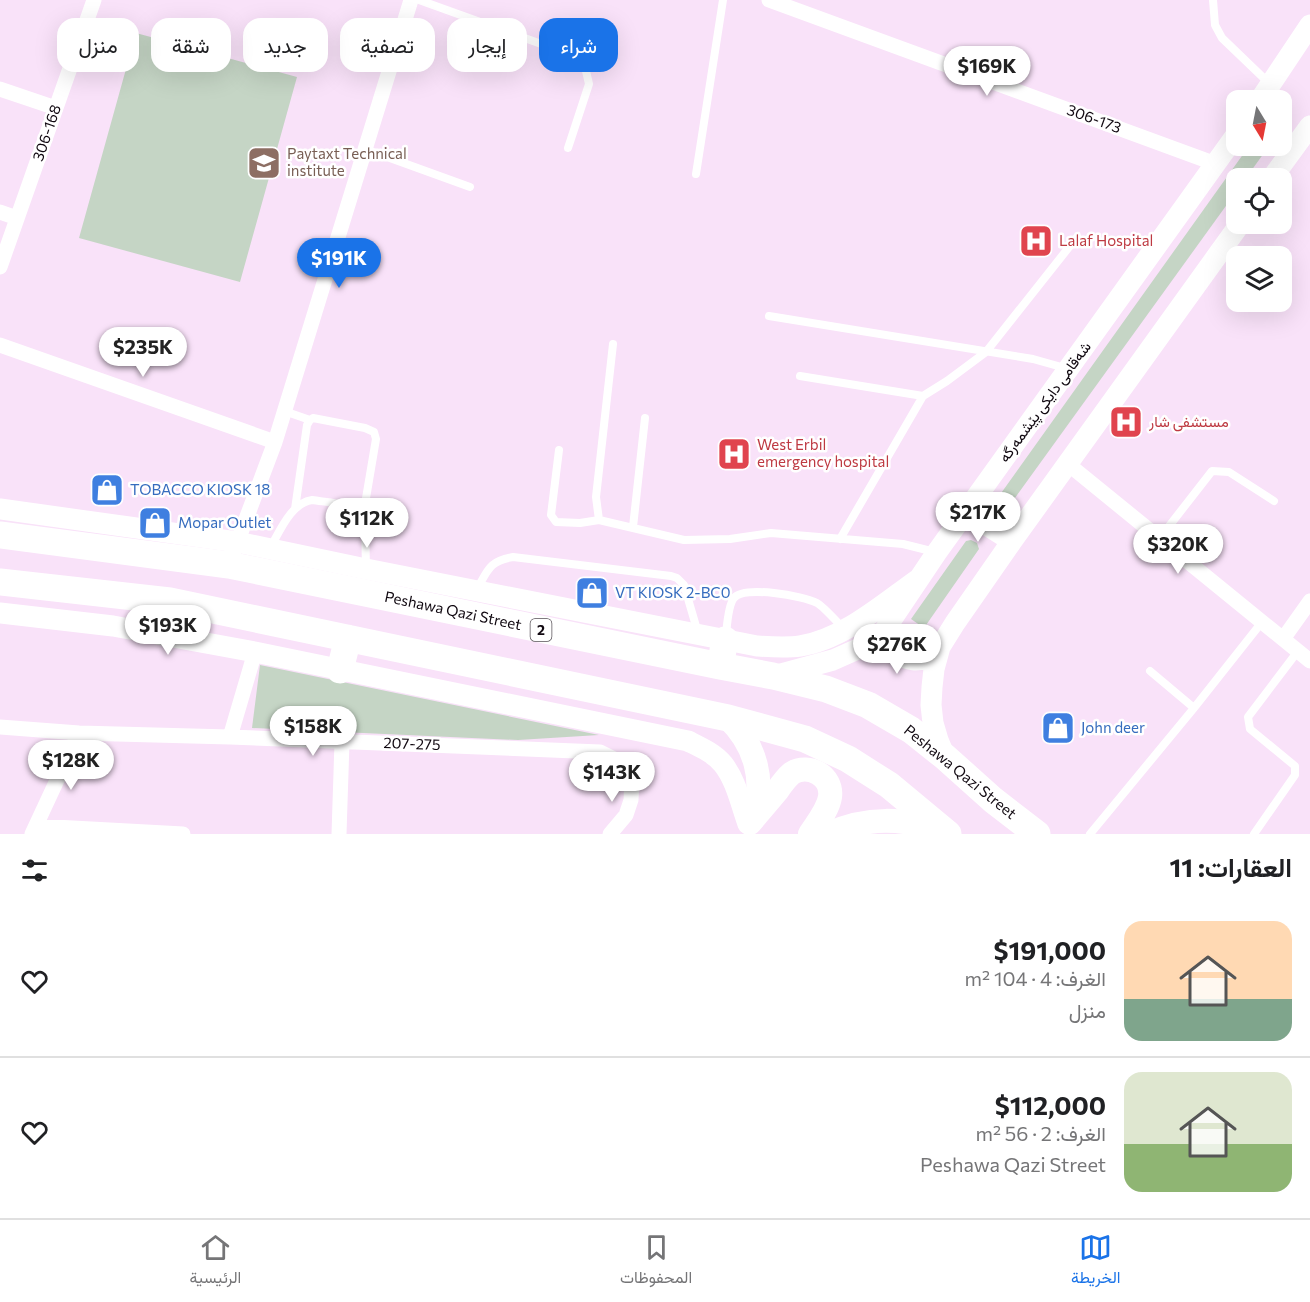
<!DOCTYPE html>
<html lang="ar">
<head>
<meta charset="utf-8">
<style>
	body { margin:0; font-family:Commissioner,Vazirmatn,sans-serif; background:#f2f2f2; color:#202124; direction:rtl; height:100vh; display:flex; flex-direction:column; font-size:22px; white-space:nowrap }
	* { box-sizing:border-box; margin:0 }
	p { font-size:20px; color:#757577 }
	.icon { flex:none; width:33px; height:33px; fill:none; stroke:currentColor; stroke-width:2; stroke-linecap:round; stroke-linejoin:round }
	.map { position:relative; height:834px; overflow:hidden; direction:ltr }
	.panel { display:flex; flex-direction:column; background:#fff; flex:1 }
	.panel>* { flex:none }
	.top-card { position:absolute; left:18px; top:18px; width:600px; height:54px; direction:rtl; display:flex; gap:12px }
	.needle { width:39px; rotate:170deg }
	.fabs { position:absolute; left:1226px; top:90px; display:grid; gap:12px }
	.fabs a { display:grid; place-items:center; width:66px; height:66px; border-radius:12px; background:#fff; box-shadow:0 6px 24px #0002; font-size:30px }
	.price { position:absolute; translate:-50% -51px; padding:0 14px; border-radius:21px; background:#fff; color:#222; font-size:20px; line-height:39px; filter:drop-shadow(0 2px 3px #0008) }
	.price::after { content:''; position:absolute; left:50%; top:36px; width:18px; height:14px; margin-left:-9px; background:inherit; clip-path:polygon(0 0,100% 0,50% 100%) }
	.price.current { background:#1a73e8; color:#fff }
	ul { padding:0; list-style:none }
	li { display:flex; align-items:center; gap:18px; height:150px; padding:0 18px }
	li+li { border-top:2px solid #e0e0e0 }
	li span { display:grid; place-items:center; flex:none; width:168px; height:120px; border-radius:18px; color:#555 }
	li>.icon { margin-inline-start:auto }
	span .icon { width:72px; height:72px; fill:#fffc; stroke-width:1 }
	li b { font-size:26px }
	h2 { display:flex; justify-content:space-between; align-items:center; height:72px; padding:0 18px; font-size:26px }
	.chip { padding:0 21px; border-radius:18px; background:#fff; box-shadow:0 6px 24px #0002; font-size:21px; line-height:54px }
	.chip.current { background:#1a73e8; color:#fff }
	.menu { display:flex; justify-content:space-around; align-items:center; height:84px; border-top:2px solid #e0e0e0; background:#fff; font-size:16px; color:#757577 }
	.menu a { display:grid; justify-items:center; gap:3px }
	.menu .current { color:#1a73e8 }
	.map>svg:first-child { display:block }
</style>
</head>
<body>
<div class="map">
<svg width="1310" height="834" viewBox="0 0 1310 834">
	<rect width="100%" height="100%" fill="#f9e2f9"/>
	<!-- green -->
	<path fill="#c5d5c5" d="M136 33 297 77 240 282 79 238Z
		M1249 146H1269L1246 178H1236V192L1002 516 994 518 989 510Z
		M971 540 977 543 979 549 924 628 911 619 966 541Z
		M260 665 599 735 518 740 252 728Z"/>
	<g fill="none" stroke-linecap="round" stroke-linejoin="round">
		<!-- lane -->
		<path stroke="#fff" stroke-width="8" d="M419 0 580 58 586 71 589 84 568 148
			M1213 0 1215 25 1222 38 1270 84
			M365 149 470 187
			M696 174 723 0
			M769 316 1033 359 1065 368
			M613 344 596 497 599 520 684 540 730 539 771 533 903 544 935 552
			M800 376 923 396 947 381 986 352 1077 237
			M284 411 310 420
			M559 450 551 515 556 522 580 523 599 520
			M295 509 307 425 310 420 313 418 365 428 374 432 376 439 363 516
			M633 527 645 418
			M840 539 923 396
			M1159 539 1212 471 1229 472 1274 501
			M270 548C280 531 291 503 312 500 330 503 357 502 365 522L366 568
			M477 589C488 570 489 561 513 557L671 576 677 578 684 585 698 633
			M726 635C727 626 728 605 734 598 744 585 803 596 817 603 823 606 838 623 844 629
			M1150 671 1194 708
			M1090 834 1194 708 1262 622
			M1254 834 1295 775V766L1250 729 1248 717 1298 651"/>
		<!-- street -->
		<path stroke="#fff" stroke-width="15" d="M769 0 1216 164
			M0 89 56 108
			M0 212 17 218
			M0 267 94 0
			M0 345 275 442
			M1068 464 1310 661
			M234 551 275 442 411 0
			M1283 639 1310 601
			M0 727 79 733 230 737 600 752 620 762 632 779 631 800 626 815 610 834
			M230 737 255 652
			M36 826 183 834
			M32 834 79 733
			M339 834 342 742"/>
		<!-- secondary -->
		<path stroke="#fff" stroke-width="21" d="M1260 100 1310 25
			M1272 178 1310 126
			M0 509 237 542 366 569 757 646C772 647 786 648 800 646 842 640 883 604 917 580
			M966 512 1012 541
			M0 613 113 626 255 652 688 741C700 747 714 753 723 764 736 780 741 805 748 824
			M890 622C889 628 888 634 890 641 898 664 926 666 940 647
			M774 676 833 660 860 648 884 631 937 552 1236 135
			M945 757 938 740 933 723 931 705 932 687 934 669 940 647 955 623 1012 541 1240 224"/>
		<!-- primary -->
		<path stroke="#fff" stroke-width="24" d="M728 718C755 744 766 781 753 817
			M750 823C759 812 768 802 777 791 781 785 786 778 792 773 809 763 833 776 830 797 828 810 817 823 810 834
			M828 834C865 817 907 816 943 834"/>
		<!-- highway -->
		<path stroke="#fff" stroke-width="27" d="M0 535 229 565 720 666 773 676 826 689 868 705 911 730 945 757 993 800 1037 834
			M0 582 170 601 728 718 805 739 848 759 889 785 948 834
			M720 666 725 640
			M340 670 348 638"/>
	</g>
	<!-- icons -->
	<defs>
		<g id="school-square" transform="scale(1.725)"><rect x="-9" y="-9" width="18" height="18" rx="4" fill="#8d6e63" stroke="#fff"/><path d="M0-5L7-2L0 1L-7-2ZM-4 1L0 2.5L4 1V4Q0 6-4 4Z" fill="#fff"/></g>
		<g id="hospital-square" transform="scale(1.725)"><rect x="-9" y="-9" width="18" height="18" rx="4" fill="#e0444e" stroke="#fff"/><path d="M-5-5h3v3.5h4V-5h3V5h-3V1.5h-4V5h-3Z" fill="#fff"/></g>
		<g id="shop-square" transform="scale(1.725)"><rect x="-9" y="-9" width="18" height="18" rx="4" fill="#3f7fe0" stroke="#fff"/><path d="M-5-2.5h2.3a2.7 3.5 0 0 1 5.4 0H5L5.5 6h-11ZM-1.5-2.5h3a1.5 2.3 0 0 0-3 0Z" fill="#fff"/></g>
	</defs>
	<g fill-rule="evenodd">
		<use href="#school-square" x="264" y="163"/>
		<use href="#hospital-square" x="1036" y="241"/>
		<use href="#hospital-square" x="1126" y="422"/>
		<use href="#hospital-square" x="734" y="454"/>
		<use href="#shop-square" x="107" y="490"/>
		<use href="#shop-square" x="155" y="523"/>
		<use href="#shop-square" x="592" y="593"/>
		<use href="#shop-square" x="1058" y="728"/>
	</g>
	<g text-anchor="middle" stroke-width="5" stroke-linejoin="round" paint-order="stroke">
		<!-- shield labels -->
		<rect fill="#fff" stroke="#585258" stroke-width="1.5" x="530.5" y="619" width="21" height="22" rx="4.5"/>
		<g font-size="14" font-weight="bold" fill="#100810">
			<text x="541" y="635">2</text>
		</g>
		<!-- street labels -->
		<g font-size="15" fill="#100810" stroke="#fff">
			<text transform="translate(1094 119) rotate(20)" y="5">306-173</text>
			<text transform="translate(47 133) rotate(-71)" y="5">306-168</text>
			<text transform="translate(1045 402) rotate(-54)" y="5">شەقامی دایکی پێشمەرگە</text>
			<text transform="translate(453 611) rotate(12)" y="5">Peshawa Qazi Street</text>
			<text transform="translate(412 744) rotate(2)" y="5">207-275</text>
			<text transform="translate(960 772) rotate(39)" y="5">Peshawa Qazi Street</text>
		</g>
		<!-- education labels -->
		<g font-size="15" fill="#785e54" stroke="#fff" text-anchor="start">
			<text x="287" y="159">Paytaxt Technical<tspan x="287" dy="17">institute</tspan></text>
		</g>
		<!-- health labels -->
		<g font-size="15" fill="#be3a42" stroke="#fff" text-anchor="start">
			<text x="1059" y="246">Lalaf Hospital</text>
			<text x="1149" y="427">مستشفى شار</text>
			<text x="757" y="450">West Erbil<tspan x="757" dy="17">emergency hospital</tspan></text>
		</g>
		<!-- shop labels -->
		<g font-size="15" fill="#366cbe" stroke="#fff" text-anchor="start">
			<text x="130" y="495">TOBACCO KIOSK 18</text>
			<text x="178" y="528">Mopar Outlet</text>
			<text x="615" y="598">VT KIOSK 2-BC0</text>
			<text x="1081" y="733">John deer</text>
		</g>
	</g>
</svg>
<div class="fabs">
<a><svg class="needle" viewBox="-14 -14 28 28"><path d="M0-13l5 13h-10z" fill="#e53935"/><path d="M0 13l5-13h-10z" fill="#757577"/></svg></a>
<a><svg class="icon" aria-label="locate" viewBox="0 0 24 24"><circle cx="12" cy="12" r="6"/><path d="M12 2v4M12 18v4M2 12h4M18 12h4"/></svg></a>
<a><svg class="icon" aria-label="layers" viewBox="0 0 24 24"><path d="M12 4l9 5-9 5-9-5zM3 14l9 5 9-5"/></svg></a>
</div>
<b class="price" style="left:987px;top:97px">$169K</b>
<b class="price current" style="left:339px;top:289px">$191K</b>
<b class="price" style="left:143px;top:378px">$235K</b>
<b class="price" style="left:978px;top:543px">$217K</b>
<b class="price" style="left:367px;top:549px">$112K</b>
<b class="price" style="left:1178px;top:575px">$320K</b>
<b class="price" style="left:168px;top:656px">$193K</b>
<b class="price" style="left:897px;top:675px">$276K</b>
<b class="price" style="left:313px;top:757px">$158K</b>
<b class="price" style="left:71px;top:791px">$128K</b>
<b class="price" style="left:612px;top:803px">$143K</b>
<div class="top-card">
<a class="chip current">شراء</a>
<a class="chip">إيجار</a>
<a class="chip">تصفية</a>
<a class="chip">جديد</a>
<a class="chip">شقة</a>
<a class="chip">منزل</a>
</div>
</div>
<section class="panel">
<h2>العقارات: 11<svg class="icon" aria-label="filters" viewBox="0 0 24 24"><path d="M4 7h16M4 17h16"/><circle cx="9" cy="7" r="2"/><circle cx="15" cy="17" r="2"/></svg></h2>
<ul>
<li><span style="background:linear-gradient(#ffd9b3 65%,#7fa58c 0)"><svg class="icon" aria-label="home" viewBox="0 0 24 24"><path d="M3 11l9-7 9 7M6 9v11h12V9"/></svg></span><div><b>$191,000</b><p>الغرف: 4 · 104 m²</p><p>منزل</p></div><svg class="icon" aria-label="heart" viewBox="0 0 24 24"><path d="M12 20l-8-8c-3-5 5-10 8-4 3-6 11-1 8 4z"/></svg></li>
<li><span style="background:linear-gradient(#dfe7d0 60%,#8fb573 0)"><svg class="icon" aria-label="home" viewBox="0 0 24 24"><path d="M3 11l9-7 9 7M6 9v11h12V9"/></svg></span><div><b>$112,000</b><p>الغرف: 2 · 56 m²</p><p>Peshawa Qazi Street</p></div><svg class="icon" aria-label="heart" viewBox="0 0 24 24"><path d="M12 20l-8-8c-3-5 5-10 8-4 3-6 11-1 8 4z"/></svg></li>
</ul>
</section>
<nav class="menu">
<a class="current"><svg class="icon" aria-label="map" viewBox="0 0 24 24"><path d="M3 6l6-2 6 2 6-2v14l-6 2-6-2-6 2zM9 4v14M15 6v14"/></svg>الخريطة</a>
<a><svg class="icon" aria-label="saved" viewBox="0 0 24 24"><path d="M7 4h10v16l-5-4-5 4z"/></svg>المحفوظات</a>
<a><svg class="icon" aria-label="home" viewBox="0 0 24 24"><path d="M3 11l9-7 9 7M6 9v11h12V9"/></svg>الرئيسية</a>
</nav>
</body>
</html>
